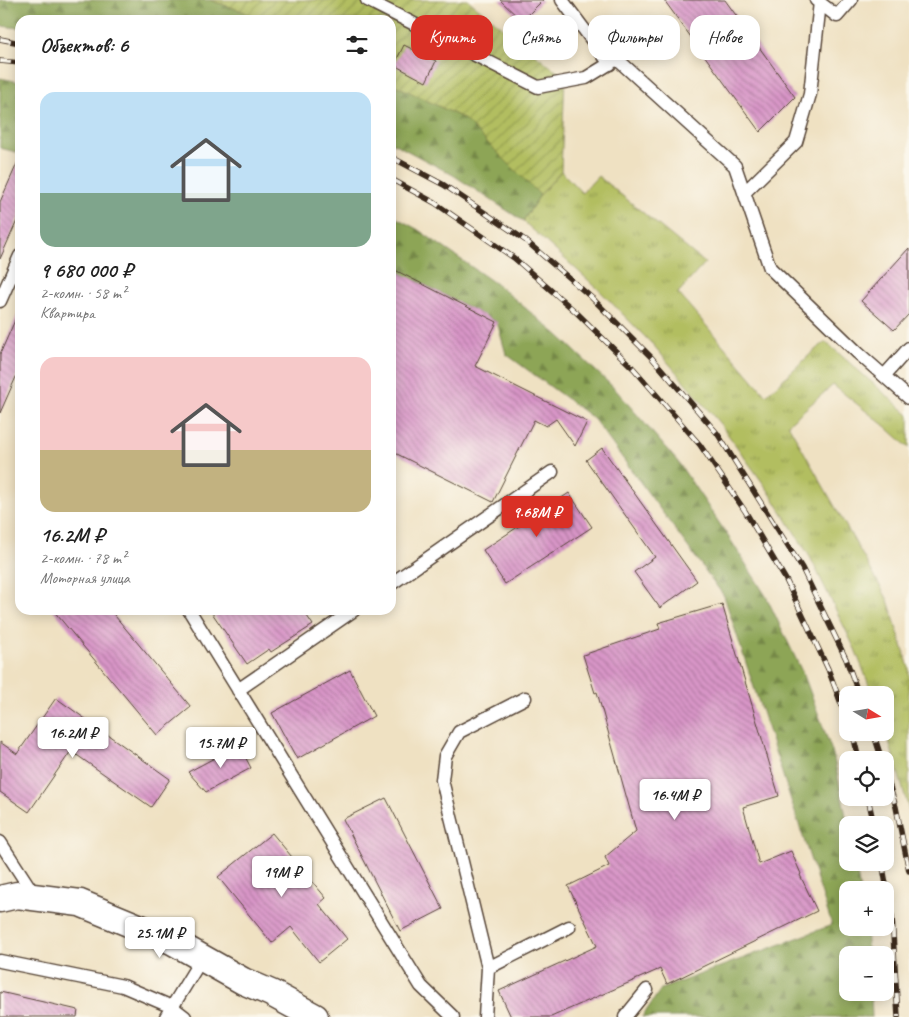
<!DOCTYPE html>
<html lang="ru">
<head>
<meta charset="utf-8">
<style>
	body { margin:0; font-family:Caveat,sans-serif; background:#f2f2f2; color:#222; height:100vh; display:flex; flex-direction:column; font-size:19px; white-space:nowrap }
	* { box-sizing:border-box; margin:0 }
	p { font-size:16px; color:#767676 }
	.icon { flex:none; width:28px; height:28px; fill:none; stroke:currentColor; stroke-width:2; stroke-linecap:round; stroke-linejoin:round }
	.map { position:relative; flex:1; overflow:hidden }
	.details { position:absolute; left:15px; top:15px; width:381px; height:600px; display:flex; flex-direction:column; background:#fff; border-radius:15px; box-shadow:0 2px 12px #0003 }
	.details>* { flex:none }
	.hud { position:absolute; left:411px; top:15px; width:422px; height:45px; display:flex; gap:10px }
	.needle { width:32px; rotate:101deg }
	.fabs { position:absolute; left:839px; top:686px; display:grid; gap:10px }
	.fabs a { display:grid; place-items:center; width:55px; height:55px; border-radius:10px; background:#fff; box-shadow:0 2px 12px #0003; font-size:25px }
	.price { position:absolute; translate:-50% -42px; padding:0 11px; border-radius:5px; background:#fff; color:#222; font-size:16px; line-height:32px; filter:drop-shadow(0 1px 2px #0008) }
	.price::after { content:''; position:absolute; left:50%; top:30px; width:15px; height:11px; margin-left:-8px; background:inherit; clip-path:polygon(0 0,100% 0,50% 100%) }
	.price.on { background:#d93025; color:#fff }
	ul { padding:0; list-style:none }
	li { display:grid; align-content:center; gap:10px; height:265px; padding:0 25px }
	li span { display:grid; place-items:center; height:155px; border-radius:15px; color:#555 }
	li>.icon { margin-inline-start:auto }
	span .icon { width:90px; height:90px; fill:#fffc; stroke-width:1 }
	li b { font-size:21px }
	h2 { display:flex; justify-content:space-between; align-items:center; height:60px; padding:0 25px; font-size:21px }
	.chip { padding:0 18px; border-radius:15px; background:#fff; box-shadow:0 2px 12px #0003; font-size:18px; line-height:45px }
	.chip.on { background:#d93025; color:#fff }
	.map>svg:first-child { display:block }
</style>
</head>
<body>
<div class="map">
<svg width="909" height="1017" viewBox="0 0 909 1017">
	<defs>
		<pattern id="grass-tufts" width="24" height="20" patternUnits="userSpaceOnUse" patternTransform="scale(1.25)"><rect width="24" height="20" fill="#b2be60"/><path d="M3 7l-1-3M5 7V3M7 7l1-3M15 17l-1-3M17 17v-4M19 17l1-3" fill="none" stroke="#929b4f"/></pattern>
		<pattern id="forest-firs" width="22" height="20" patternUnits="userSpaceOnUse" patternTransform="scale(1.25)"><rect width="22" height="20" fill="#8da556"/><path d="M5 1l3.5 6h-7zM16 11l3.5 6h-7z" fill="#748747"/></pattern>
		<pattern id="garden-furrows" width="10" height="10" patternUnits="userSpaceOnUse" patternTransform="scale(1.25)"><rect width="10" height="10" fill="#b2be60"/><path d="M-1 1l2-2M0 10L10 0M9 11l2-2" fill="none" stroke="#929b4f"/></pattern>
		<pattern id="building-back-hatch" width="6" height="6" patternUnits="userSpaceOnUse" patternTransform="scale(1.25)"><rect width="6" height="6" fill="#d895c7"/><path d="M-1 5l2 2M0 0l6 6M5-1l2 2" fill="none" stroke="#b07aa1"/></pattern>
	</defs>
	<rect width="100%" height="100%" fill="#fbf7ec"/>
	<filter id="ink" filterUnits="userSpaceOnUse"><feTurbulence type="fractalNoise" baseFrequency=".02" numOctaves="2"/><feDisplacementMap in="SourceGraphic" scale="10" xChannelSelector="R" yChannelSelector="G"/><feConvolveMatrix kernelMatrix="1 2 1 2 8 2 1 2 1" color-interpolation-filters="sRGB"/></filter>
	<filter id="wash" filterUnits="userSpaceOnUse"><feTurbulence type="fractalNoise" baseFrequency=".0096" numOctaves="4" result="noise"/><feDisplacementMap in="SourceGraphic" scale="20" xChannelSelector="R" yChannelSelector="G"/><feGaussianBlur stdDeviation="1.12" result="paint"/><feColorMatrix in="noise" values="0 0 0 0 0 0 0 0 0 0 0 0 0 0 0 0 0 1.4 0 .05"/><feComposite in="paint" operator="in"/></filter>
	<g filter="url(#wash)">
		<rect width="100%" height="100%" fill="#efe1c2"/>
		<!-- grass -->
		<path fill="url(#grass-tufts)" stroke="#76743f" d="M561 171 582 193 598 176 705 263 678 293 766 395 816 349 826 342 909 415V448L886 427 833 385 788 424 888 600 909 668V810L885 728V695H873L855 649 810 557 768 490 721 425 655 347 599 290 523 221 540 195Z"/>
		<!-- forest -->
		<path fill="url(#forest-firs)" stroke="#64683a" d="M0 0H210L242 11 261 20H20V28L0 26Z
			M0 78 20 82V153L0 148Z
			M391 83 463 118 540 195 523 221 453 175 391 142Z
			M391 215 417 229 499 286 559 336 615 389 678 462 730 539 766 596 805 678 833 754 848 825V862L855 863 860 890H848V928H866L868 955H848V992L871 993 872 1017H642L661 989 832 925 724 596 593 418 506 354 497 322 391 268Z"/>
		<!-- garden -->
		<path fill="url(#garden-furrows)" stroke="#76743f" d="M210 0H468L565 78 561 171 540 195 463 118 391 83V20H261L242 11Z"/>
		<g id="blocks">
			<!-- building -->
			<path fill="url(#building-back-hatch)" d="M500 0H543L522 21Z
				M664 0H725L795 97 760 132Z
				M404 45 436 61 426 82 394 65Z
				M20 157V214L0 259V202Z
				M909 248V314L894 330 861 301Z
				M391 268 497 322 475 366 587 422 575 446 556 419 546 426 534 420 493 502 391 451Z
				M20 309V368L0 413V354Z
				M602 448 697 581 660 608 634 572 655 557 586 460Z
				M569 493 592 527 505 584 483 550Z
				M722 604 779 796 743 807 759 864 791 851 801 874 800 875 817 911 667 984 660 969 551 1017H511L499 991 597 946 568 886 609 866 605 857 636 831 597 692 595 693 583 655 660 629 658 623Z
				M53 610H110L191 707 157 735Z
				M210 610H303L313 625 271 652 269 649 247 664Z
				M350 670 374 716 297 759 272 713Z
				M56 698 170 779 151 807 71 751 29 812 0 792V742L17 754Z
				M239 745 251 768 206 792 188 772Z
				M386 798 443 909 400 931 343 819Z
				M272 833 326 898 319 904 347 939 319 962 291 927 272 943 218 877Z
				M0 992 78 1010 77 1017H0Z"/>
		</g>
	</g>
	<g filter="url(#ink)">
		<use href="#blocks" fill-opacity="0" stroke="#564537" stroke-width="1"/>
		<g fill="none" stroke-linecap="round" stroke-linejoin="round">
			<!-- service casing -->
			<g stroke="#564537" stroke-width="15">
				<path id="service" d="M367 0 538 87 586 78 617 59 735 166 770 268 858 353 909 398
					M562 0 610 64
					M816 0 837 16 851 0
					M744 193 796 142 810 94 820 2
					M0 301 20 256
					M884 376 909 348
					M391 584 552 472
					M189 610 421 986 453 1017
					M238 690 354 610
					M0 842 35 896
					M0 961 123 986 172 1007 185 1017
					M488 968 569 927
					M166 1017 202 958
					M485 1017 488 968 442 780 445 756 459 732 525 698
					M625 1017 647 990"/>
			</g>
			<!-- minor casing -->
			<g stroke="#564537" stroke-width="29">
				<path id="minor" d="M0 899 17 895 80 903 172 941 243 981 271 993 315 1017"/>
			</g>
			<!-- service -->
			<use href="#service" stroke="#fff" stroke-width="12"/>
			<!-- minor -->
			<use href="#minor" stroke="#fff" stroke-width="26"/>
			<!-- rail casing -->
			<g stroke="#3b2a1e" stroke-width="5.5">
				<path id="rail" d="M0 39 20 43
					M0 61 20 63
					M391 157 444 185 525 240 592 298 652 358 717 433 802 568 846 659 859 695
					M391 179 435 203 514 258 576 312 634 369 700 445 745 511 786 580 828 669 848 722
					M852 732 855 743 859 760
					M873 732 882 760
					M885 771 896 807 909 871
					M868 798 874 825
					M882 862 892 917 898 1017"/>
			</g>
			<!-- rail -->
			<use href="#rail" stroke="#fbf7ec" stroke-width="4" stroke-dasharray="11" stroke-linecap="butt"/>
		</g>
	</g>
</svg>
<div class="fabs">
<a><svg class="needle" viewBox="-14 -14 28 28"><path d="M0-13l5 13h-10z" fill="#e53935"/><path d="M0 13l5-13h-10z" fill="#767676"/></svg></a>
<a><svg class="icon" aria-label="locate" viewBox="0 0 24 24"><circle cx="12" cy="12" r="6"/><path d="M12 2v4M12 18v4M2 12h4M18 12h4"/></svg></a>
<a><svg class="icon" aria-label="layers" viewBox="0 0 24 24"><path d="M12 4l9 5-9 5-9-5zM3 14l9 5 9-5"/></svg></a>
<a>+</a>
<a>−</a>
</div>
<b class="price on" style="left:537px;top:538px">9.68M ₽</b>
<b class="price" style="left:73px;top:759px">16.2M ₽</b>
<b class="price" style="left:221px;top:769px">15.7M ₽</b>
<b class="price" style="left:675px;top:821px">16.4M ₽</b>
<b class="price" style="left:282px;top:898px">19M ₽</b>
<b class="price" style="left:160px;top:959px">25.1M ₽</b>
<div class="hud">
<a class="chip on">Купить</a>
<a class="chip">Снять</a>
<a class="chip">Фильтры</a>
<a class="chip">Новое</a>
</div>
<section class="details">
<h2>Объектов: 6<svg class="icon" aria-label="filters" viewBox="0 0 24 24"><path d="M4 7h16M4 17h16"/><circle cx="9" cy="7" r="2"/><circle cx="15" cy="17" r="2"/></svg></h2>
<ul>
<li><span style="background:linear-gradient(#bfe0f5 65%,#7fa58c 0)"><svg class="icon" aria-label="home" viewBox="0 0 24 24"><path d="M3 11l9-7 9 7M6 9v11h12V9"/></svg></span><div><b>9 680 000 ₽</b><p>2-комн. · 58 m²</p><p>Квартира</p></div></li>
<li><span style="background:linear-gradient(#f6c9c9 60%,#c2b280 0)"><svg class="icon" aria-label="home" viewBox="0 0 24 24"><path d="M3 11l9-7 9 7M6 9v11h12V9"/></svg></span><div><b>16.2M ₽</b><p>2-комн. · 78 m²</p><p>Моторная улица</p></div></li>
</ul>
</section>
</div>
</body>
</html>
